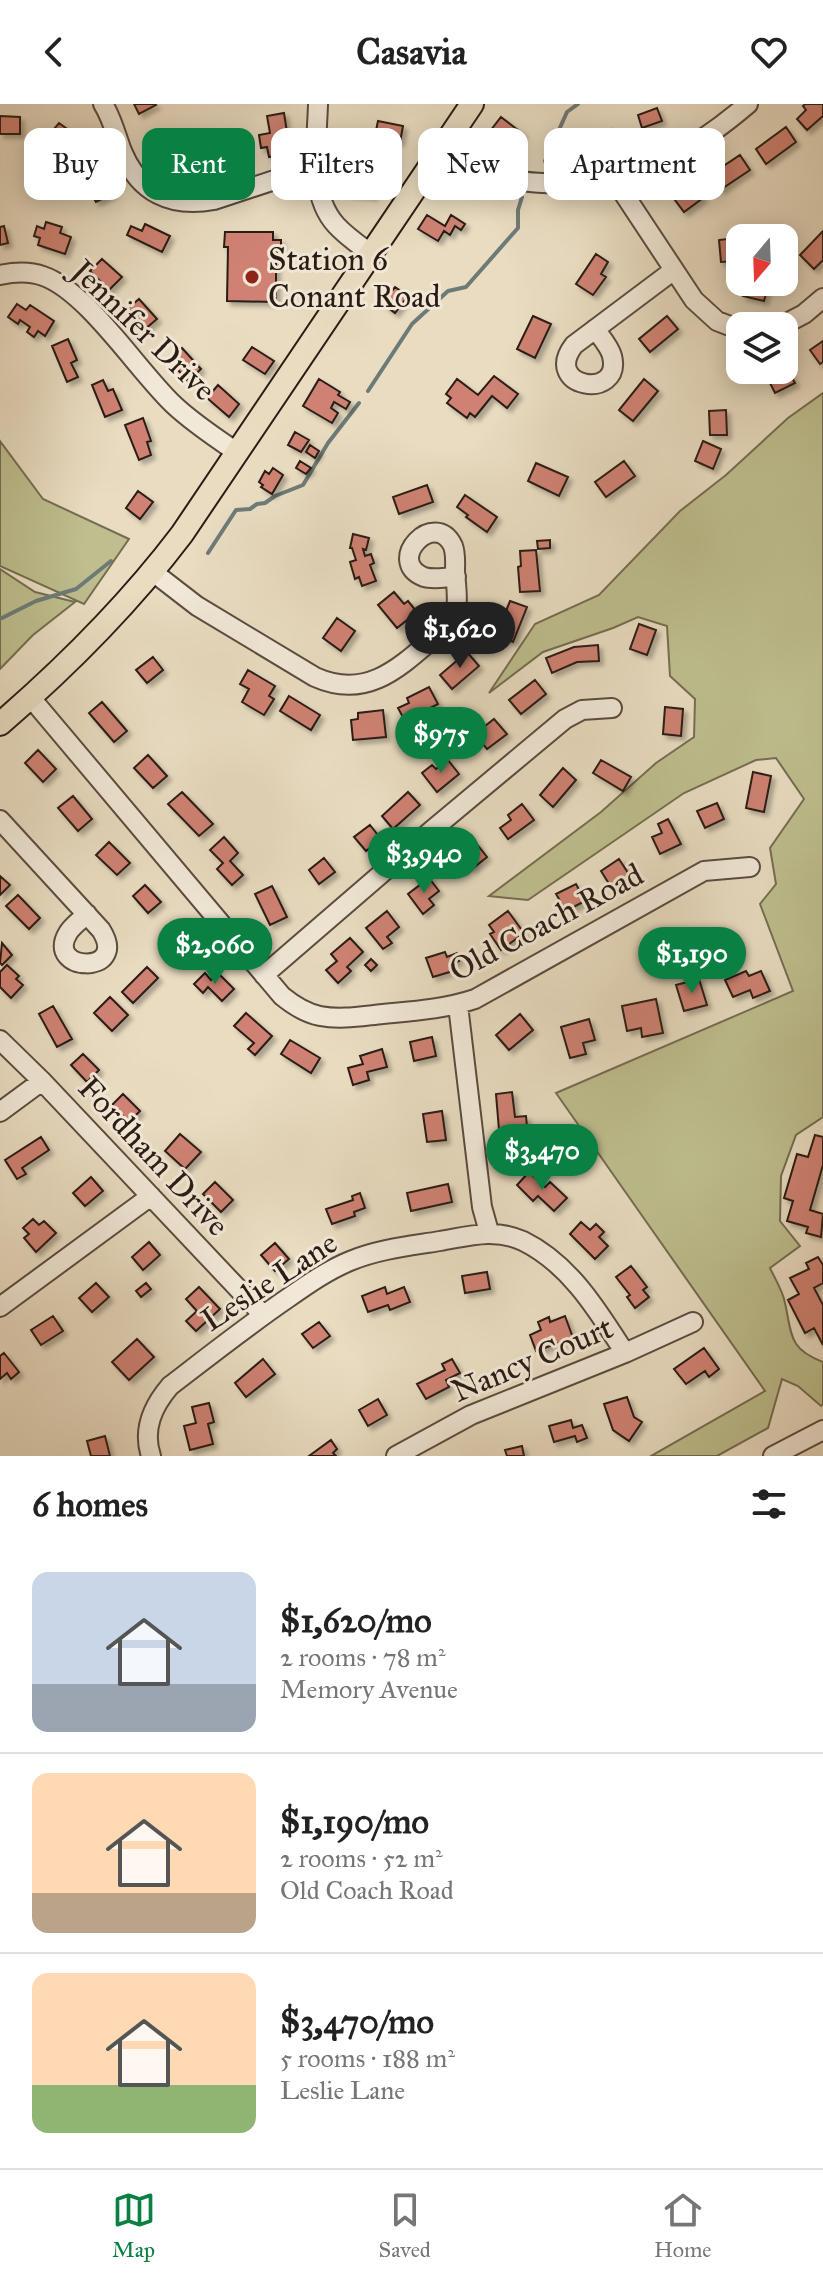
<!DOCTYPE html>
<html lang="en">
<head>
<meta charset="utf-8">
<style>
	body { margin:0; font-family:"IM FELL Great Primer",serif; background:#f6f6f6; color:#222; height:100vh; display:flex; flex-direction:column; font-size:30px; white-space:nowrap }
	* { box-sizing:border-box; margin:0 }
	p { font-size:26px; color:#767676 }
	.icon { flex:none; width:44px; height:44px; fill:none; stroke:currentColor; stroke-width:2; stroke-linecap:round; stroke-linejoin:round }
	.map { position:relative; height:1352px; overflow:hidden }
	.drawer { display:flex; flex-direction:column; background:#fff; flex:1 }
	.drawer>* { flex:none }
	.top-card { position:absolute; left:24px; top:24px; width:776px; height:72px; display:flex; gap:16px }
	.needle { width:52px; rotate:199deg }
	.tools { position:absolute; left:726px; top:120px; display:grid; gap:16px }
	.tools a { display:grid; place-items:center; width:72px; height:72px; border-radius:16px; background:#fff; box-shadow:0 4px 20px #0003; font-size:40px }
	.price { position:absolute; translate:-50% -68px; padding:0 18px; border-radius:28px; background:#0b8043; color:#fff; font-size:26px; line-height:52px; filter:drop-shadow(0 2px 4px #0008) }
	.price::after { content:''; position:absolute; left:50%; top:48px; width:24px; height:18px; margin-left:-12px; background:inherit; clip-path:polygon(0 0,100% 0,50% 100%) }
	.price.selected { background:#222; color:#fff }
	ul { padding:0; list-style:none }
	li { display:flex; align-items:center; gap:24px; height:200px; padding:0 32px }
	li+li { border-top:2px solid #e0e0e0 }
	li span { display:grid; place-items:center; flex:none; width:224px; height:160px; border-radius:16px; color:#555 }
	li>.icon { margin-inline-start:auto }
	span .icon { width:96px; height:96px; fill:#fffc; stroke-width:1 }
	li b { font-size:34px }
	h2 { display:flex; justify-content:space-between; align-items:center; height:96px; padding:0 32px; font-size:34px }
	.pill { padding:0 28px; border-radius:16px; background:#fff; box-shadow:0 4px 20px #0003; font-size:28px; line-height:72px }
	.pill.selected { background:#0b8043; color:#fff }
	header { display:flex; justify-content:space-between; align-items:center; height:104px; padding:0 32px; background:#fff; font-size:36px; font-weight:800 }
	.tab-bar { display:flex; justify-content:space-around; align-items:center; height:112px; border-top:2px solid #e0e0e0; background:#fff; font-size:22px; color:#767676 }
	.tab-bar a { display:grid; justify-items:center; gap:4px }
	.tab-bar .selected { color:#0b8043 }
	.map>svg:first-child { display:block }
</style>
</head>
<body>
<header><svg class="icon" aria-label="back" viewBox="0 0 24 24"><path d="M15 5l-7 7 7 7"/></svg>Casavia<svg class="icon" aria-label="heart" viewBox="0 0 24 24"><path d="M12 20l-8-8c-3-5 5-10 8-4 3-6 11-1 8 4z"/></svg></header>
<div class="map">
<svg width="823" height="1352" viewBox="0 0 823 1352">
	<defs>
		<filter id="shadow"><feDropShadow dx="4" dy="4" stdDeviation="2" flood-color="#0004"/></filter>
	</defs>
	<rect width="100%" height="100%" fill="#e9dcc1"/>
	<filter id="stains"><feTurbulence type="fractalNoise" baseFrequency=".0025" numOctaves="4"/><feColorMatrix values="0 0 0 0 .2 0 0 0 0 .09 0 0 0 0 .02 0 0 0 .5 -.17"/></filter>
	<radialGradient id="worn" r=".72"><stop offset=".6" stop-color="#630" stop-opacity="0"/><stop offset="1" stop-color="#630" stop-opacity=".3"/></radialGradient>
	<!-- green -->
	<path fill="#bebe8e" stroke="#746d51" stroke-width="2" d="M823 289V1013L796 1031 781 1072 780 1117 800 1142 770 1164C775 1175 783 1187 785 1199 792 1230 788 1245 823 1258V1300L821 1302 798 1282 782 1275 768 1324 717 1352H651L765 1287 556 989 793 887 760 800 776 780 770 744 804 695 776 654 756 656 684 689 528 796 489 792 601 708 656 659 694 633 695 595 670 572 667 522 638 513 613 524 543 548 489 589 535 520 599 491 680 407 726 371 788 314Z
		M0 337 43 395 129 435 84 500 0 462Z
		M0 465 35 488 75 498 33 531 0 565Z"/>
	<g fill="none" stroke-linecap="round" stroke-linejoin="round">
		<!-- stream -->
		<path stroke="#6d7b78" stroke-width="4" d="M545 57 567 8 578 0
			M368 287 412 220 448 187 466 183 518 124V106L522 93
			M208 449 236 406 250 405 257 400 265 399 275 392 303 381 328 339 359 299
			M0 515 36 497 76 485 111 457"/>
	</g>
	<!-- building -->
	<path fill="#cf8273" stroke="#2a1c14" stroke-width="2" filter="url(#shadow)" d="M134 0H155L156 1 139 10Z
		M805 0H823V12L807 26 797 15 806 6 803 2Z
		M657 4 662 17 642 24 638 11Z
		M284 9 289 41 282 42 284 50 269 53 267 43 261 44 259 31 270 29 267 12Z
		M0 12 20 13V30H0Z
		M501 13 523 30 515 41 507 35 501 42 487 31Z
		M378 17 403 22 400 38 381 33 380 37 374 36Z
		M59 19 82 36 71 50 48 32Z
		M786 23 796 38 766 60 756 45Z
		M612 25 616 41 579 50 576 34Z
		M166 26 187 48 173 60 153 38Z
		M740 51 750 66 720 86 710 71Z
		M351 60 364 61 363 72 376 74 373 92 348 89Z
		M98 64 112 90 96 98 82 72Z
		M691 78 703 94 684 108 672 92Z
		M427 111 445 122 451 111 465 120 461 126 455 122 450 131 444 127 438 137 418 125Z
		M46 118 62 123 60 129 71 133 65 150 38 141 40 134 34 132 37 122 44 125Z
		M145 120 170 132 162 148 127 131 131 122 142 127Z
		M4 122 8 139 0 141V123Z
		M823 127V156L814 165 800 151Z
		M225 128H273V136H281V148H276V198L227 197 228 143H224Z
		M735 134 738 157 721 158 719 136Z
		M596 150 608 158 601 170 606 173 593 191 576 180Z
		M102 155 122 173 109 186 90 167Z
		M746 178 769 179 764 197 743 192Z
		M395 183 408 192 395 209 382 199Z
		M139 195 157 215 144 226 126 206Z
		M17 200 26 206 30 201 54 217 45 232 38 227 34 233 27 228 30 223 20 216 18 220 8 213Z
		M533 212 551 220 535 254 517 245Z
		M667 212 678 225 650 248 639 235Z
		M68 235 77 256 71 259 78 273 67 278 52 242Z
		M823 237V258L820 260 810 246Z
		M252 243 274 257 265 270 243 256Z
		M182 244 201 265 188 277 169 256Z
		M785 261 795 279 775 289 766 271 777 266H784Z
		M494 272 518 290 507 304 492 292 475 313 470 309 467 314 447 299 451 294 446 290 457 275 478 291Z
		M319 275 340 288 338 291 350 298 346 305 334 298 331 304 338 309 332 319 303 302Z
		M644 275 658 287 633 317 619 306Z
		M103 276 108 287 113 285 122 306 105 313 92 281Z
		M218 281 239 300 229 313 207 294Z
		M726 306 727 331H710L709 307Z
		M143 314 151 337 147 338 151 351 139 356 125 321Z
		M295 328 309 336 301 348 288 341Z
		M703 337 721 345 713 365 695 357Z
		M310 341 319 347 315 354 306 348Z
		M300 357 311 364 306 370 296 364Z
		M624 357 635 372 606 393 595 378Z
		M536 359 568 373 559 392 528 377Z
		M273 364 283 371 272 390 261 383 263 381 259 378 265 367 269 370Z
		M427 381 433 398 399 410 393 393Z
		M138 387 153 398 140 415 126 404Z
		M465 391 497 413 487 428 466 413 468 411 457 403Z
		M353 430 369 434 366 446 363 445 365 452 371 450 374 459 370 461 376 477 362 482 359 473 355 475 350 458 356 456 352 444H350Z
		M550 436V444L538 445 537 437Z
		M536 446 540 487 520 488 518 463 521 462 520 447Z
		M394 488 404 500 408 497 417 508 397 524 378 501Z
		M510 497 527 503 513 538 499 532 504 520 501 519Z
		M337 514 355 527 341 547 323 534Z
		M639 520 656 526 647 551 630 545Z
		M598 541 599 557 577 558 552 569 546 554 574 543Z
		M467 548 479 562 452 585 440 571Z
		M153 553 163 566 147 579 136 566Z
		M248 566 275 582 269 592 274 595 264 611 242 598 249 585 240 580Z
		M535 576 546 590 521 610 509 596Z
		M429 583 438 600 405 617 398 604 409 599 407 594Z
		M289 592 320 611 311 626 280 607Z
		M102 598 127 627 114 638 89 609Z
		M665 603 683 605 681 632 663 630Z
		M383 606 386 633 353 636 351 616 358 615V609Z
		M494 615 507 630 487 645 475 630Z
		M38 646 56 665 43 678 25 659Z
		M148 651 167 672 153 684 134 664Z
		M448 656 459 670 437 688 422 669 432 661 436 665Z
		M601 656 631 673 623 687 593 669Z
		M563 664 576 676 553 703 540 691Z
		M753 668 771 672 764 708 746 704Z
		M182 688 213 720 199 732 168 700Z
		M408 688 420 701 393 725 382 712Z
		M73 692 92 715 78 727 58 704Z
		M717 699 724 715 705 724 697 707Z
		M522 700 534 716 508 735 500 724 511 716 508 711Z
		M668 715 681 740 660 750 652 733 662 729 658 720Z
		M370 721 381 735 366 747 354 733Z
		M224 733 238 749 230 757 243 771 232 781 217 765 223 759 210 746Z
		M109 738 130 759 117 771 96 751Z
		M476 739 487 753 472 765 469 761 461 766 456 760 464 753 462 750Z
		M324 754 335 768 319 780 309 766Z
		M619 755 630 772 611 783 601 767Z
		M0 772 10 781 0 791Z
		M429 774 439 787 429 795 434 801 423 810 408 790Z
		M576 780 585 797 566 807 556 790Z
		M145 781 161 798 148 809 133 792Z
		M272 782 287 813 270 821 255 790Z
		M18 791 40 814 29 825 6 802Z
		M387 807 399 823 387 833 392 839 383 845 366 824Z
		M508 807 524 829 501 846 490 830 494 828 489 821Z
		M184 821 196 837 181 847 169 831Z
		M350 834 363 848 347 863 351 867 338 879 326 866 337 857 331 850Z
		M2 839 12 851 2 861 0 859Z
		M445 848 447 853 457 849 459 857 450 860 453 867 433 873 426 854Z
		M371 855 377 861 371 867 365 861Z
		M7 861 19 872 16 875 23 881 11 894 0 883V868Z
		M147 863 158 874 133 899 122 888Z
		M746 867 749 872 761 867 770 887 753 894 750 886 733 893 725 876Z
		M205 869 211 876 218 869 234 885 222 897 208 883 203 889 194 880Z
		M699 875 707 901 684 907 676 881Z
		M110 893 128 911 112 927 94 909Z
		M656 895 663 929 642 933 641 924 627 927 622 902Z
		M53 902 72 935 57 943 39 910Z
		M246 909 272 932 255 951 248 945 254 939 234 922Z
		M520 910 533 926 509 946 496 931Z
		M589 915 595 936 583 939 586 950 570 954 561 923Z
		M432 933 436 952 414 957 410 938Z
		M290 936 320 954 311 969 281 950Z
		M382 945 387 963 367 968 369 976 353 981 348 964 363 960 360 952Z
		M83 950 99 966 87 978 71 961Z
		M512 988 515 1013 526 1012 527 1023 499 1026 496 990Z
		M123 990 140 1007 129 1018 112 1001Z
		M442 1007 446 1036 427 1038 423 1010Z
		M180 1030 201 1048 185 1065 165 1047Z
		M815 1031 823 1033V1061L810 1106 823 1110 821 1133 806 1129 808 1123 787 1117 793 1097 784 1094 797 1050 808 1053Z
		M41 1033 49 1046 22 1064 26 1070 17 1075 5 1056Z
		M529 1068 545 1083 550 1078 567 1094 554 1107 538 1092 533 1097 517 1081Z
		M91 1073 103 1087 85 1102 73 1089Z
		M215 1078 233 1096 221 1108 203 1090Z
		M448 1080 452 1098 411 1107 407 1089Z
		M360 1089 365 1104 354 1108 355 1112 332 1120 326 1105 353 1096 352 1092Z
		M33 1115 39 1121 44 1117 56 1129 36 1148 24 1134 29 1130 23 1124Z
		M581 1118 590 1126 596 1120 604 1128 599 1133 608 1142 595 1155 570 1130Z
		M149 1138 160 1151 143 1166 132 1153Z
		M275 1139 289 1155 275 1167 261 1151Z
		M818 1153 823 1161V1179L814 1184 823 1201V1241L814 1224 805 1229 788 1196 799 1190 790 1174 809 1165 806 1159Z
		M631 1162 647 1183 643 1186 649 1193 635 1204 627 1193 630 1191 616 1173Z
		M487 1168 490 1185 465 1189 462 1172Z
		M96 1179 109 1193 92 1208 79 1194Z
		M146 1179 151 1185 141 1193 136 1187Z
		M199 1183 220 1205 196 1227 186 1217 197 1207 186 1195Z
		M385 1183 387 1190 404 1183 410 1198 390 1206 388 1201 368 1208 362 1192Z
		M53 1212 63 1227 41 1241 31 1226Z
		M565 1212 573 1234 536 1247 530 1231 541 1226 538 1218 549 1213 550 1218Z
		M319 1218 330 1232 313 1244 302 1230Z
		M137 1235 154 1253 129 1276 112 1258Z
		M704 1244 719 1265 709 1273 705 1267 686 1280 674 1265Z
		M4 1249 19 1268 11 1275 7 1269 0 1275V1252Z
		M263 1255 275 1270 246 1293 235 1279Z
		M452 1255 460 1269 446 1276 449 1283 426 1295 417 1280 445 1266 442 1260Z
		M627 1293 634 1313 642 1318 629 1337 613 1326 604 1300Z
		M378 1295 387 1311 368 1322 359 1306Z
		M209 1299 214 1318 208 1320 213 1340 190 1346 184 1322 196 1319 192 1303Z
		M571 1316 573 1324 582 1321 587 1334 577 1338 575 1332 554 1338 549 1322Z
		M105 1332 110 1352H91L87 1337Z
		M331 1336 337 1345 333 1349 336 1352H309Z
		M522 1342 524 1352H507L505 1346Z"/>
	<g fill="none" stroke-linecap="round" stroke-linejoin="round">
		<!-- minor casing -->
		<g stroke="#5a4c3f" stroke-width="22">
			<path id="minor" d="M103 0C112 14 116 31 122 47 139 89 171 104 214 96L317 62
				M318 0C317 39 308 90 336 121 346 132 359 141 370 149
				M427 65C484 71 546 86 604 77 657 69 708 34 748 0
				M614 75 694 196 717 217 740 226
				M0 171C14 168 29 167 43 172 87 187 138 267 174 301 193 319 216 334 238 349
				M781 222 804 210 823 194
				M595 225C601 233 610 243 612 252 623 297 541 284 574 241L674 166
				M153 468 197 502 315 573C373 599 407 555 449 521 461 506 456 485 455 467 455 459 456 450 453 442 435 404 384 457 424 473 434 476 446 473 456 473
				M31 594 282 892C293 901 305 909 320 912 341 916 362 912 383 910 414 907 445 905 475 895L704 767 750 763
				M0 716 101 826C130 872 44 868 68 829 72 822 81 816 87 810
				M264 871 432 726 565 615 582 606 612 604
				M458 901 482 1103 489 1128
				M0 936 42 977 263 1211
				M0 1008 42 977
				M0 1203 151 1092
				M151 1352C142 1325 153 1302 170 1282 209 1252 247 1222 288 1194 308 1180 328 1166 350 1157 379 1145 410 1142 440 1137 469 1132 495 1124 523 1137 570 1160 598 1207 625 1249
				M396 1352 471 1311 625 1249 693 1218
				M773 1352 823 1326"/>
		</g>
		<!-- major casing -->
		<g stroke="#2a1c14" stroke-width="26">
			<path id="major" d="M0 620C66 563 129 500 182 430L472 0"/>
		</g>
		<!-- minor -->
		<use href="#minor" stroke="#f1e8d7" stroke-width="18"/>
		<!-- major -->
		<use href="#major" stroke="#e9dcc1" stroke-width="22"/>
	</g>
	<!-- markers -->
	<circle fill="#8f2418" stroke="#f1e8d7" stroke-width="3" cx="252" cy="173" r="8"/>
	<g text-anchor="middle" stroke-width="6" stroke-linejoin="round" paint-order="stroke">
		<!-- poi labels -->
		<g font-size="32" fill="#2a1c14" stroke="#f1e8d7" text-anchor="start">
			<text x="268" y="166">Station 6<tspan x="268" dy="37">Conant Road</tspan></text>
		</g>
		<!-- street labels -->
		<g font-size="32" fill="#2a1c14" stroke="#f1e8d7">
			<text transform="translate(144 226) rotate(44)" y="11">Jennifer Drive</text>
			<text transform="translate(546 818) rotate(-28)" y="11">Old Coach Road</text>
			<text transform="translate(154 1052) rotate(47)" y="11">Fordham Drive</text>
			<text transform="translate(269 1177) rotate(-33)" y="11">Leslie Lane</text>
			<text transform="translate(532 1255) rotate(-23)" y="11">Nancy Court</text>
		</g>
	</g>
	<rect width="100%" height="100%" filter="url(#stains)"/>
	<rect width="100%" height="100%" fill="url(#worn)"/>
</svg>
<div class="tools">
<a><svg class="needle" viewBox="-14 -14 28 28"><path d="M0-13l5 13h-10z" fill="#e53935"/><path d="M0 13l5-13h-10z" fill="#767676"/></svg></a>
<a><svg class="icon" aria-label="layers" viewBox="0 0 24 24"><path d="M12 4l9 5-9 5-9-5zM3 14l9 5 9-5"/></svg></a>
</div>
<b class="price selected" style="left:460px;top:566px">$1,620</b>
<b class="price" style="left:441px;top:671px">$975</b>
<b class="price" style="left:424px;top:791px">$3,940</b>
<b class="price" style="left:215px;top:882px">$2,060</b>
<b class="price" style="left:692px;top:891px">$1,190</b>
<b class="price" style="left:542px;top:1088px">$3,470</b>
<div class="top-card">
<a class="pill">Buy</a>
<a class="pill selected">Rent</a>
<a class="pill">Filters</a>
<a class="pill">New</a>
<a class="pill">Apartment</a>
</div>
</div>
<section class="drawer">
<h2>6 homes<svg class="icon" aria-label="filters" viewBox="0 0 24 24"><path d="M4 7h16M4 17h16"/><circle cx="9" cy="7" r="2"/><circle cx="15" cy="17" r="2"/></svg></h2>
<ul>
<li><span style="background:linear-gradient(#c9d6e8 70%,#9aa5b1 0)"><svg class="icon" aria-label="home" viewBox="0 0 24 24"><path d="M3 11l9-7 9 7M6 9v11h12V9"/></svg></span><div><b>$1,620/mo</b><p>2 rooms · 78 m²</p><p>Memory Avenue</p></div></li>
<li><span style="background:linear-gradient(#ffd9b3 75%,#b9a48a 0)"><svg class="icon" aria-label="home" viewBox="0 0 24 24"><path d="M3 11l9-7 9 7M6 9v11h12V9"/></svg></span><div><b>$1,190/mo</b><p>2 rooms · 52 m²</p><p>Old Coach Road</p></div></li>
<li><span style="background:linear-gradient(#ffd9b3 70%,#8fb573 0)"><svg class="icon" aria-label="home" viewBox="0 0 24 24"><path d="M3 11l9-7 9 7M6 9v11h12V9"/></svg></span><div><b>$3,470/mo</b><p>5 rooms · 188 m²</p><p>Leslie Lane</p></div></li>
</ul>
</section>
<nav class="tab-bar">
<a class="selected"><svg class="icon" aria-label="map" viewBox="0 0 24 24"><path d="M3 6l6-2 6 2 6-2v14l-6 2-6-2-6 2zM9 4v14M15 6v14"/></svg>Map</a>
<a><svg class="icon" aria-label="saved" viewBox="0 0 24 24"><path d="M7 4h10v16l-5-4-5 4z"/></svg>Saved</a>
<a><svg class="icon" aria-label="home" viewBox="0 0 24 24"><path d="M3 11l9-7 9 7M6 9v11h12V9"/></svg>Home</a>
</nav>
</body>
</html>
